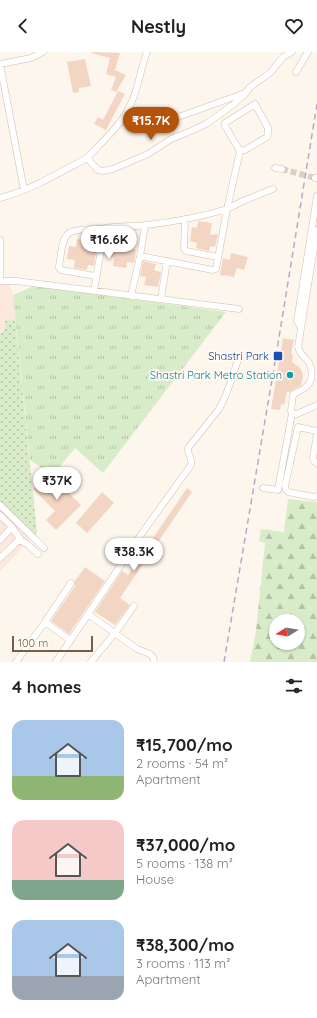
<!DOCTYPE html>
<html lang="en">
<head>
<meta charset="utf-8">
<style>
	body { margin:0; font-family:Quicksand,sans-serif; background:#f6f6f6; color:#202124; height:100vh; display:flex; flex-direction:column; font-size:15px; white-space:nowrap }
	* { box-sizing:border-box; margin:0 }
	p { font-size:13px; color:#757577 }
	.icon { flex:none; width:22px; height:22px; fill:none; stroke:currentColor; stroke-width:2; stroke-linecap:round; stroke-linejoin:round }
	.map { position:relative; height:610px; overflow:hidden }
	.details { display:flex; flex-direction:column; background:#fff; flex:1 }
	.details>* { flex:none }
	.needle { width:26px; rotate:259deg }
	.fabs { position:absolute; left:269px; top:562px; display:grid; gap:8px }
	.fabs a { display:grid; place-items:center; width:36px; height:36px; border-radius:50%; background:#fff; box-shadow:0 1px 3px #0004; font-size:20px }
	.scale { position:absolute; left:12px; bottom:10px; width:81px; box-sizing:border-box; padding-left:4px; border:2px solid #7a5c4d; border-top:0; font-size:11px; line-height:14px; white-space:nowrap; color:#7a5c4d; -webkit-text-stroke:3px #fffaf3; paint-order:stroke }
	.price { position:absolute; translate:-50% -34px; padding:0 9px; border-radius:14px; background:#fff; color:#222; font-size:13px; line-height:26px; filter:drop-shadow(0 1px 2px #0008) }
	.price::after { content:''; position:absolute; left:50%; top:24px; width:12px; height:9px; margin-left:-6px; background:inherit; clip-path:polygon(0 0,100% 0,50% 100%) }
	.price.selected { background:#b45309; color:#fff }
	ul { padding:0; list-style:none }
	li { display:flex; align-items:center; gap:12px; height:100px; padding:0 12px }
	li span { display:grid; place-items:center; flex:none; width:112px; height:80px; border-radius:12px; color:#555 }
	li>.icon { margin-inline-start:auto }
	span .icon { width:48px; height:48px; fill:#fffc; stroke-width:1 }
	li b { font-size:17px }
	h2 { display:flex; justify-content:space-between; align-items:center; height:48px; padding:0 12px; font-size:17px }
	header { display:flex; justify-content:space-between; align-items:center; height:52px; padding:0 12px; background:#fff; font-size:18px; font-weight:800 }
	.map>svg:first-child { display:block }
</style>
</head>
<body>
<header><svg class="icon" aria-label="back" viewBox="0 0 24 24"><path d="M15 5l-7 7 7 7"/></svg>Nestly<svg class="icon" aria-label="heart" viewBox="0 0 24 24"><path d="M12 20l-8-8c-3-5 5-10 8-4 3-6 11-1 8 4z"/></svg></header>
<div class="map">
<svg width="317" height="610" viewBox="0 0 317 610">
	<defs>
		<pattern id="grass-dots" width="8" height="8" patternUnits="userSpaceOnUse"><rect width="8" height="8" fill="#d8ecc9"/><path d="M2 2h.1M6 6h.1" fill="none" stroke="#b4c2a5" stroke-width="1.8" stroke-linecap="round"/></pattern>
		<pattern id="forest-firs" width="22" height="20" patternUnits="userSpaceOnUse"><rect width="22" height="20" fill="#d8ecc9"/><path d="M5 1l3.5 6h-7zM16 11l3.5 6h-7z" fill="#b4c2a5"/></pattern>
		<pattern id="park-tufts" width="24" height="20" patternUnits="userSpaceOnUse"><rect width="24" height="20" fill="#d8ecc9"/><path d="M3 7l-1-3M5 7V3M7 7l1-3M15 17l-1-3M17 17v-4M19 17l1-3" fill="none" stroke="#b4c2a5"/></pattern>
	</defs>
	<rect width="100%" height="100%" fill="#fdf6ec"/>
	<!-- commercial -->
	<path fill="#fde8e0" d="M0 232H10L13 243 37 481 0 519Z"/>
	<!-- grass -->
	<path fill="url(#grass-dots)" d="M15 268 37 481 35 484 0 449V283L6 276 5 269Z"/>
	<!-- forest -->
	<path fill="url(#forest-firs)" fill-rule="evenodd" d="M288 447 317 450V610H250L256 579 265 491 259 489 261 477 284 480ZM276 569H298V591H276Z"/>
	<!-- park -->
	<path fill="url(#park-tufts)" d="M34 234 226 260 103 421 75 396 53 423 30 408 13 243Z"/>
	<!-- building -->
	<path fill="#f3d5c3" d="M91 0 120 1 115 18 126 23 116 40 111 38 116 25 106 22 110 6 91 1Z
		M85 7 91 34 79 36V40L73 41 67 10Z
		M118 39 125 42 106 78 94 72 98 65 103 68Z
		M198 169 212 171 210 183 218 182 215 195 210 194 209 199 196 196 197 191 190 189 192 175 197 176Z
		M116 184 128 186V196L136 198 134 211 127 210 126 216 113 214 114 205 106 204 108 191 114 192Z
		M77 187 90 189 89 199 96 200 94 214 88 213 87 218 74 216 75 208 67 207 69 194 76 195Z
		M231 201 248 205 244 218 237 216 234 225 224 223V224L220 223 223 206 230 208Z
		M143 209 156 212 154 218 161 220 158 235 144 233 146 225 140 224Z
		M283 286 287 287 294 288 291 302 293 303 292 310 300 316 302 319 303 325 301 333 290 340H287L284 353 281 352 280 358 271 357Z
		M49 421 81 453 56 478 46 468 55 459 33 437Z
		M187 436 192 440 120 546 130 553 115 573 95 560 122 519 128 523Z
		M102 440 114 451 87 481 76 471Z
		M85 515 105 529 69 582 51 569 75 534V529Z"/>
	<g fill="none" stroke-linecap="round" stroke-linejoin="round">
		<!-- minor-tunnel -->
		<path stroke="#dcd0c4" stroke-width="6" stroke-dasharray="6 3" stroke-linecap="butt" d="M282 117 315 126"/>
		<!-- minor casing -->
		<g stroke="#d1beb0" stroke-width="7">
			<path id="minor" d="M0 12 24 138
				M0 12 31 6 43 0
				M296 20 308 0
				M125 63 145 71 170 68 245 41
				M240 99 225 74V71L255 52 268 76V81L267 85 245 98 240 99 227 157 243 149 273 137
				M87 106C100 92 121 73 129 56 138 39 140 18 147 0
				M275 116 282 117
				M315 126H317
				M0 146C31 138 59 121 87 106L98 118 103 119 113 117 148 102 171 87 191 79 206 72 234 52 245 42 250 35 270 21 283 5 292 0
				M185 167 184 196 186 199 218 205
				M105 176 97 221 95 224 61 218 59 216V214C61 205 61 188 68 182 73 177 90 177 98 177 109 175 120 174 131 174 136 174 141 174 146 173 174 170 201 165 227 157L216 217 213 218 140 204
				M317 178 298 295C300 302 303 304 307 308 313 316 314 328 306 335 303 338 297 340 293 343L291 359 293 362H297L317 353
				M0 188V229
				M0 229H16L239 257
				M94 238 97 223
				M131 244 140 204 145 174
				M161 247 167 209
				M301 276 297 269 317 144
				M317 379 298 375 285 434 286 438 288 440 314 445 317 444
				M317 382 313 406 314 409 317 411
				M263 436 278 438 292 361
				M0 453 44 496
				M0 463 12 475 20 487 0 506
				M0 488 12 475
				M19 488 27 492 38 502
				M88 562 137 597 150 602 153 605 154 610
				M45 570 70 588
				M16 610 45 570 71 531
				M56 610 145 477 191 413C193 407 187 402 188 396L219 357C228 342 232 325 238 308
				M91 610 115 581 134 554"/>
		</g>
		<!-- minor -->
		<use href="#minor" stroke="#fff" stroke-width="6"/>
		<!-- rail -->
		<path stroke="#b9a8c9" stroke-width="1.5" stroke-dasharray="6 4" stroke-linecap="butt" d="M224 610 276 304 317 52"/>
	</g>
	<!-- markers -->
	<rect fill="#1a4fb4" stroke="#fffaf3" stroke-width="1.5" x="273" y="299" width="10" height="10" rx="2"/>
	<circle fill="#0f9aa8" stroke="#fffaf3" stroke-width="1.5" cx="290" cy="323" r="4"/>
	<g text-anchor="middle" stroke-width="3.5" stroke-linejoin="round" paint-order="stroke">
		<!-- transit labels -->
		<g font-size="11" fill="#164399" stroke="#fffaf3" text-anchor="end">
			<text x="269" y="308">Shastri Park</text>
		</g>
		<!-- culture labels -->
		<g font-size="11" fill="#0d838f" stroke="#fffaf3" text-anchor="end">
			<text x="282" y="327">Shastri Park Metro Station</text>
		</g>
	</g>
</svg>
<div class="fabs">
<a><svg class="needle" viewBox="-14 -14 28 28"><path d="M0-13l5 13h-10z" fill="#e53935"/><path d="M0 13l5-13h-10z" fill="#757577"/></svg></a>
</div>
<div class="scale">100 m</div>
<b class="price selected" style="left:151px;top:89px">₹15.7K</b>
<b class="price" style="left:109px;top:208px">₹16.6K</b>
<b class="price" style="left:57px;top:449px">₹37K</b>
<b class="price" style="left:134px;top:520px">₹38.3K</b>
</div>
<section class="details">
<h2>4 homes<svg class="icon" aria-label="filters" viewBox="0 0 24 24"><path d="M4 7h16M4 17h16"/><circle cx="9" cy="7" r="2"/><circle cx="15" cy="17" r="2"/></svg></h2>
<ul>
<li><span style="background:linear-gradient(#a9c7e8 70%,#8fb573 0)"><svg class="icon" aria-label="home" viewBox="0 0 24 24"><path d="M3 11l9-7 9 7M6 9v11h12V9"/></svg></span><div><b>₹15,700/mo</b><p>2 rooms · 54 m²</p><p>Apartment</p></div></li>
<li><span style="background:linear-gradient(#f6c9c9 75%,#7fa58c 0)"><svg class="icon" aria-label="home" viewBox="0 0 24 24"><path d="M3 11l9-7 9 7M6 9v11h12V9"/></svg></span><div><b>₹37,000/mo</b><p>5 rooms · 138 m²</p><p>House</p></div></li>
<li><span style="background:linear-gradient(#a9c7e8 70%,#9aa5b1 0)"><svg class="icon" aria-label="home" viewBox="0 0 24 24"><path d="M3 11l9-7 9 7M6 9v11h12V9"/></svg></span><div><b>₹38,300/mo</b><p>3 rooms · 113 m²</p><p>Apartment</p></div></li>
</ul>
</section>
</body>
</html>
